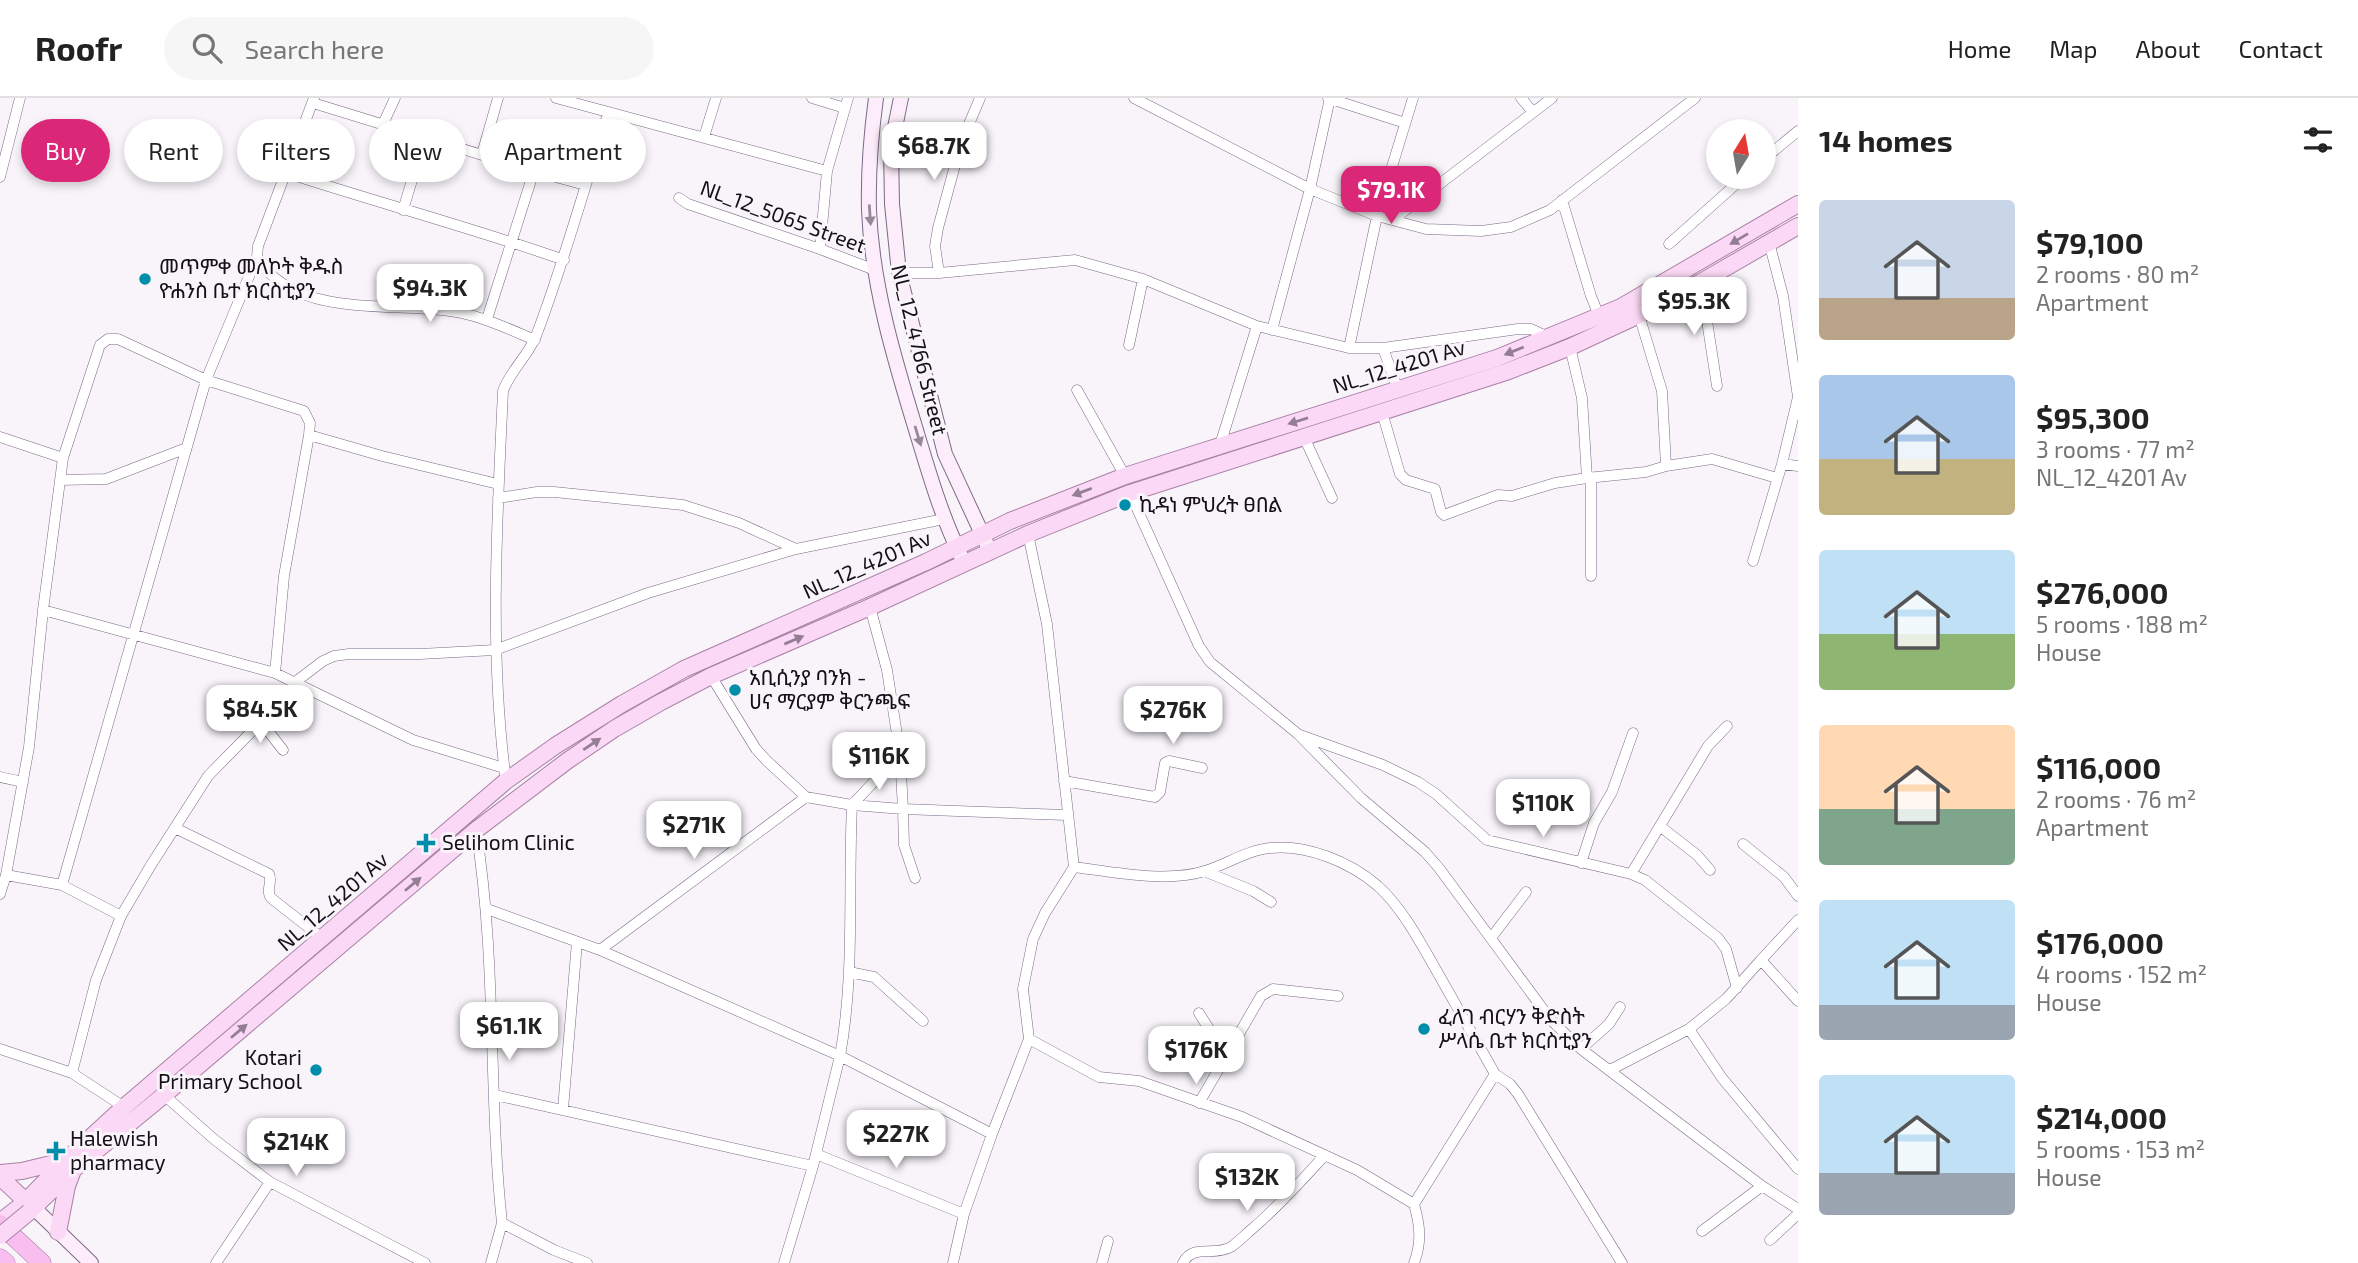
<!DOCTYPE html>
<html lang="en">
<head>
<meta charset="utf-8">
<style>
	body { margin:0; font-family:"Exo 2","Noto Sans Ethiopic",sans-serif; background:#f6f6f6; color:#222; height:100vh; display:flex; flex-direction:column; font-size:26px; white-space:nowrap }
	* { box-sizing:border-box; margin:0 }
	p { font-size:23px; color:#767676 }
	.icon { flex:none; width:38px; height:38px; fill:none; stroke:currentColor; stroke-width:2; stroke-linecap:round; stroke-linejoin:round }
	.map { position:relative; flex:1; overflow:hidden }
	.drawer { display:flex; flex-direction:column; background:#fff; width:560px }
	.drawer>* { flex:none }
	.banner { position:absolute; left:21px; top:21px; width:665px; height:63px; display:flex; gap:14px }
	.needle { width:46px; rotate:11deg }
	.buttons { position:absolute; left:1706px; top:21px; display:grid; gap:14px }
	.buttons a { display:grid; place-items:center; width:70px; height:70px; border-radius:50%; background:#fff; box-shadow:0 4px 10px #0003; font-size:35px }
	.price { position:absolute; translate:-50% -60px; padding:0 16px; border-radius:14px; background:#fff; color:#222; font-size:23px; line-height:46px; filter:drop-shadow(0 2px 4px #0008) }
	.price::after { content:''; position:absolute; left:50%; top:42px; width:21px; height:16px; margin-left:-10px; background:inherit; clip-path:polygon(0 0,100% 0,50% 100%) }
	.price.on { background:#db2777; color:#fff }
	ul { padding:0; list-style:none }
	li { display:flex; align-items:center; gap:21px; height:175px; padding:0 21px }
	li span { display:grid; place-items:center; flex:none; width:196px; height:140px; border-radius:7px; color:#555 }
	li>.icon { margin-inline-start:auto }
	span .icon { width:84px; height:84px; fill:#fffc; stroke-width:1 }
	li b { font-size:30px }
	h2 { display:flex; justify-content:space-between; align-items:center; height:84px; padding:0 21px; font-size:30px }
	.tag { padding:0 24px; border-radius:32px; background:#fff; box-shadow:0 4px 10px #0003; font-size:24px; line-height:63px }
	.tag.on { background:#db2777; color:#fff }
	header { display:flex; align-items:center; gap:42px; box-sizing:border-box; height:98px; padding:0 35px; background:#fff; border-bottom:2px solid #e0e0e0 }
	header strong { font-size:33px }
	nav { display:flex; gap:38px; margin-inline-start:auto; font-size:24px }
	.search { width:490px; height:63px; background:#f6f6f6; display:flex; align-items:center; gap:18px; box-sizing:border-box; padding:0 24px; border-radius:38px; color:#767676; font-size:26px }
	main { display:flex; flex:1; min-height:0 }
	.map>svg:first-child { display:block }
</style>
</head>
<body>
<header>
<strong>Roofr</strong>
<div class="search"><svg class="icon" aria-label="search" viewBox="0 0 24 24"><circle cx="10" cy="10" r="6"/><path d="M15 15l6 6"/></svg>Search here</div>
<nav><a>Home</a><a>Map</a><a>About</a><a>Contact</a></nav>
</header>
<main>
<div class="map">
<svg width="1798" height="1165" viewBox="0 0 1798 1165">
	<rect width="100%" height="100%" fill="#f8f4fa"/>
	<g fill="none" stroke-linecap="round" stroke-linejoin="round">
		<!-- street casing -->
		<g stroke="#7b6986" stroke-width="11">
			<path id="street" d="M556 0 827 73
				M812 0 845 10
				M1134 0 1310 91 1377 118 1426 131 1481 133 1511 129 1550 112 1695 0
				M1328 0 1405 25
				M1521 0 1533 14
				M313 5 534 73 585 87
				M383 26 395 0
				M704 39 716 0
				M482 56 498 0
				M1764 61 1798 33
				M287 75C379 105 473 130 564 162
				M0 79 20 0
				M679 100 688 106 820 151 875 172
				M1562 102 1591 198 1599 218
				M403 112 425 39
				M1394 121 1552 0
				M1669 146 1744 79
				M820 151 827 73 848 0
				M257 159C293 219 383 205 442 212 476 215 504 229 535 242
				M899 175H939L1075 162 1143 181 1257 228 1349 250H1383L1518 231H1531L1548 239
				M939 175 935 148 938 130 961 45 980 0
				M1701 184 1717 288
				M1639 217 1662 293 1666 368 1712 361 1777 380
				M487 221 534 73
				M1272 232 1310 91 1330 0
				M1129 247 1143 181
				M1570 249 1582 300 1587 380
				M1349 250 1377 118 1413 0
				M1383 250 1398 292
				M1077 292 1125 378
				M1382 314 1400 376 1406 382 1435 391 1441 414 1444 417 1498 397 1512 398 1555 385 1587 380 1646 374 1666 368
				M0 339 63 360
				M1304 339 1332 400
				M1220 347 1257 228
				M1782 366 1798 368
				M60 382 106 381 184 351
				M1130 395 1199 548 1210 564 1298 636 1361 700 1425 754 1439 770 1551 922 1581 951 1762 1088 1798 1111
				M498 400 537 394H554L683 407 739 425 796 451 944 421
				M1028 436 1047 526 1074 769 1045 815 1033 841 1023 891 1029 941 1099 979 1139 983 1242 1019 1357 1072 1414 1106C1420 1127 1422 1144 1414 1165
				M1753 463 1782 366 1798 299 1783 198 1769 144
				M1591 478V379
				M43 512 275 575 413 642 504 670
				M275 575 284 478 309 337
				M711 578 756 651 767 663 806 699 852 707C848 791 855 876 840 958L992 1036 964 1116 953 1165
				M261 624 283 652
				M1300 637 1383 667 1418 684 1436 696 1487 742 1631 776 1645 782 1718 840 1726 851 1737 890
				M900 656 903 711 1066 717
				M0 679 23 684
				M506 683C489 554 497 424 503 293 510 273 528 258 536 238 564 165 584 90 608 16
				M1064 683 1155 699 1160 694 1165 665 1169 663 1202 670
				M852 707 900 656 887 572 870 509
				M852 707 903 711 904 747 915 780
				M1661 729 1697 757 1710 772
				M175 730 269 776C273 785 265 792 271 800L322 840
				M476 732C497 862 488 995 502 1125L554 1152 587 1165
				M1743 746 1784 779 1798 798
				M1581 765 1594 725 1612 694 1633 635
				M1074 769C1114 774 1166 785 1205 773 1227 766 1248 752 1270 750 1307 746 1350 764 1378 788 1402 810 1419 842 1435 870 1455 906 1475 941 1495 976
				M1204 773 1253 793 1271 804
				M1631 776 1708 648 1727 628
				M6 777 62 787 121 818
				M62 787 206 282 257 159 258 148 314 0
				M0 796 6 777 29 649 43 512 63 360 100 247 108 241H118L206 282 304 313 310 325 309 337 382 358 498 386
				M487 811 600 852 840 958 813 1068 784 1165
				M1491 840 1526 794
				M600 852 806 699
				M1761 862 1798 822
				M849 874 874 879 923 923
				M1199 915 1209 931 1231 949
				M1689 931 1726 901 1761 862 1798 903
				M0 951 72 975 124 1009
				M1581 951 1609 926 1620 909
				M1610 972 1689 931 1722 980 1798 1071
				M72 975 96 882 121 818 151 767 208 678 261 624 294 585 323 563 334 558 349 556H420L495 552 648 495 796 451
				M164 997 215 1042 270 1084 425 1165
				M495 997 813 1068
				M1199 1005 1261 898 1273 891 1338 898
				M563 1011 577 844
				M992 1036 1029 941
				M816 1056 964 1116
				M1414 1106 1495 976 1510 986 1518 996 1622 1165
				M1702 1133 1762 1088
				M1770 1142 1798 1116
				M216 1165 270 1084
				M491 1165 502 1125
				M1102 1165 1108 1143
				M1183 1165C1193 1145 1213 1159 1231 1149 1238 1144 1245 1137 1252 1131 1278 1109 1301 1083 1325 1057"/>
		</g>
		<!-- secondary casing -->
		<g stroke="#7b6986" stroke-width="16">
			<path id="secondary" d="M876 0C871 37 868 74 869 112 872 187 894 260 916 332 929 375 941 417 961 458
				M901 0 891 49 892 106 899 175 945 356 990 453
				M34 1110 91 1165"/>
		</g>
		<!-- primary casing -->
		<g stroke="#aa81a5" stroke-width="18">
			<path id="primary" d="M0 1075 22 1073 63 1063
				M0 1079 32 1109
				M29 1114 74 1071 164 997 476 732 567 663 614 631 661 604 711 578 870 509 1028 436 1130 395 1506 274 1570 249 1639 217 1701 184 1798 128
				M0 1124 23 1106 65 1063 124 1009 506 683 555 648 622 606 684 571 926 464 1010 423 1125 378 1497 260 1621 209 1798 106
				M58 1134 67 1088 72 1075"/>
		</g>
		<!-- highway casing -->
		<g stroke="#aa81a5" stroke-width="19">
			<path id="highway" d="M0 1126 42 1165
				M0 1160 6 1165"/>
		</g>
		<!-- street -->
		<use href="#street" stroke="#fff" stroke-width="10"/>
		<!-- secondary -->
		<use href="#secondary" stroke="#fdecfa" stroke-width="14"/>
		<!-- primary -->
		<use href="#primary" stroke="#fbd8f6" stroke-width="16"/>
		<!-- highway -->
		<use href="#highway" stroke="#f9bef0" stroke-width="18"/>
		<!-- primary-bridge casing -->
		<g stroke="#aa81a5" stroke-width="18" stroke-linecap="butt">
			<path id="primary-bridge" d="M0 1138 29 1114"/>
		</g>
		<!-- primary-bridge -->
		<use href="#primary-bridge" stroke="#fbd8f6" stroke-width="16"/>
	</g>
	<!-- one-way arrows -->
	<defs><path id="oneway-solid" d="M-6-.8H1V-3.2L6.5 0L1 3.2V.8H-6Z" transform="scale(1.75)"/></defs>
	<g fill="#958995">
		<use href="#oneway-solid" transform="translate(870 117) rotate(86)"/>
		<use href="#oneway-solid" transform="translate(918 338) rotate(73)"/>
	</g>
	<g fill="#947e93">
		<use href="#oneway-solid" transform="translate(1739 141) rotate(149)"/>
		<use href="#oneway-solid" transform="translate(1514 253) rotate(158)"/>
		<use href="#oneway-solid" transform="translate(1298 323) rotate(163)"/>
		<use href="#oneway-solid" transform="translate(1082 394) rotate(159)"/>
		<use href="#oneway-solid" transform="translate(794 542) rotate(-23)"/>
		<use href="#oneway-solid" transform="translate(592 646) rotate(-34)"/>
		<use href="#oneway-solid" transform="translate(413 786) rotate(-40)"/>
		<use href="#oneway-solid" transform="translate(239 933) rotate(-40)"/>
	</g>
	<!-- markers -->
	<g fill="#008daa" stroke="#f8f4fa" stroke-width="2.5">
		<circle cx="145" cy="181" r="7"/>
		<circle cx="1125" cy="407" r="7"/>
		<circle cx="735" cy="592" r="7"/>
		<path d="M422.5 734.5h7v7h7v7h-7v7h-7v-7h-7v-7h7z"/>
		<circle cx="1424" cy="931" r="7"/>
		<circle cx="316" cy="972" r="7"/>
		<path d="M52.5 1042.5h7v7h7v7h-7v7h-7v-7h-7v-7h7z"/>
	</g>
	<g text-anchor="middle" stroke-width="6" stroke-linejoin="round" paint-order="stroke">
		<!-- street labels -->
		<g font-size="21" fill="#160f1a" stroke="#f8f4fa">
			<text transform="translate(783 119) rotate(20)" y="7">NL_12_5065 Street</text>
			<text transform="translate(919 252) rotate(76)" y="7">NL_12_4766 Street</text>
			<text transform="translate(1399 269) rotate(-17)" y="7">NL_12_4201 Av</text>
			<text transform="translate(867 467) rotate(-24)" y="7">NL_12_4201 Av</text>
			<text transform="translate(333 804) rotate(-41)" y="7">NL_12_4201 Av</text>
		</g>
		<!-- poi labels -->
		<g font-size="21" fill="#160f1a" stroke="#f8f4fa" text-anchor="start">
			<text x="159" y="176">መጥምቀ መለኮት ቅዱስ<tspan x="159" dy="24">ዮሐንስ ቤተ ክርስቲያን</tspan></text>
			<text x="1139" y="414">ኪዳነ ምህረት ፀበል</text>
			<text x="749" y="587">አቢሲንያ ባንክ -<tspan x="749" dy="24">ሀና ማርያም ቅርንጫፍ</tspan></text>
			<text x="442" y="752">Selihom Clinic</text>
			<text x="1438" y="926">ፈለገ ብርሃን ቅድስት<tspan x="1438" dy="24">ሥላሴ ቤተ ክርስቲያን</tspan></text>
			<text x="302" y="967" text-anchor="end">Kotari<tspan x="302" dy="24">Primary School</tspan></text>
			<text x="70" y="1048">Halewish<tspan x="70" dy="24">pharmacy</tspan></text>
		</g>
	</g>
</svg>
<div class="buttons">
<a><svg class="needle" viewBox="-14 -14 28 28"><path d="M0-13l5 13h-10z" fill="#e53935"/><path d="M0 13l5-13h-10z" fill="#767676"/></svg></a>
</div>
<b class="price" style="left:934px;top:84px">$68.7K</b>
<b class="price on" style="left:1391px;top:128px">$79.1K</b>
<b class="price" style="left:430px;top:226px">$94.3K</b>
<b class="price" style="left:1694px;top:239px">$95.3K</b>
<b class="price" style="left:260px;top:647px">$84.5K</b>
<b class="price" style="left:1173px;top:648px">$276K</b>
<b class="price" style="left:879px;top:694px">$116K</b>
<b class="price" style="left:1543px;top:741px">$110K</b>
<b class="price" style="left:694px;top:763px">$271K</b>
<b class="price" style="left:509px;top:964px">$61.1K</b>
<b class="price" style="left:1196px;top:988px">$176K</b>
<b class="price" style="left:896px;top:1072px">$227K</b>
<b class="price" style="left:296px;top:1080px">$214K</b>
<b class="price" style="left:1247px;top:1115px">$132K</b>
<div class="banner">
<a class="tag on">Buy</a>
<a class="tag">Rent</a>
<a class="tag">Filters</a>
<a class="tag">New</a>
<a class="tag">Apartment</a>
</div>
</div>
<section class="drawer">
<h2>14 homes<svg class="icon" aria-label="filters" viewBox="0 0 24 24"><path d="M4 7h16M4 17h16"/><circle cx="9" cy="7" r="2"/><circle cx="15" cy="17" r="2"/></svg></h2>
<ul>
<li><span style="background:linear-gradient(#c9d6e8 70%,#b9a48a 0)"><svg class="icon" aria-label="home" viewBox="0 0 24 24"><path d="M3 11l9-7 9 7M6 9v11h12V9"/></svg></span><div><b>$79,100</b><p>2 rooms · 80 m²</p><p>Apartment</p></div></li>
<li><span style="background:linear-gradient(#a9c7e8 60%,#c2b280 0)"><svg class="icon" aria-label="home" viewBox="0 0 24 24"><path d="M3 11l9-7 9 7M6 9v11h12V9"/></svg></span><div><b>$95,300</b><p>3 rooms · 77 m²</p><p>NL_12_4201 Av</p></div></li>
<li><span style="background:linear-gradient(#bfe0f5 60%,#8fb573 0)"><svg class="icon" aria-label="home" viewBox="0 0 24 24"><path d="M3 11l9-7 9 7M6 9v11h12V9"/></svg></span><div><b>$276,000</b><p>5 rooms · 188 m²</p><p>House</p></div></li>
<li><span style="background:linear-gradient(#ffd9b3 60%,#7fa58c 0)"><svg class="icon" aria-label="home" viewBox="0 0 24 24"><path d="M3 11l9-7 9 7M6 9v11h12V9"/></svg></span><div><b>$116,000</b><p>2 rooms · 76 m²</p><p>Apartment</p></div></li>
<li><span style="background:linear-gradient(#bfe0f5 75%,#9aa5b1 0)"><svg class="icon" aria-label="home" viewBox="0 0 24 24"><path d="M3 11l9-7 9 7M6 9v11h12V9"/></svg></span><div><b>$176,000</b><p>4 rooms · 152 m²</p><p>House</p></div></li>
<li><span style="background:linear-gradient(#bfe0f5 70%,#9aa5b1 0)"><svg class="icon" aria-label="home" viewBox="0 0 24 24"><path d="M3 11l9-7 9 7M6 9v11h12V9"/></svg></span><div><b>$214,000</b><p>5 rooms · 153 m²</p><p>House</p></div></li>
</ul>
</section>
</main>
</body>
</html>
